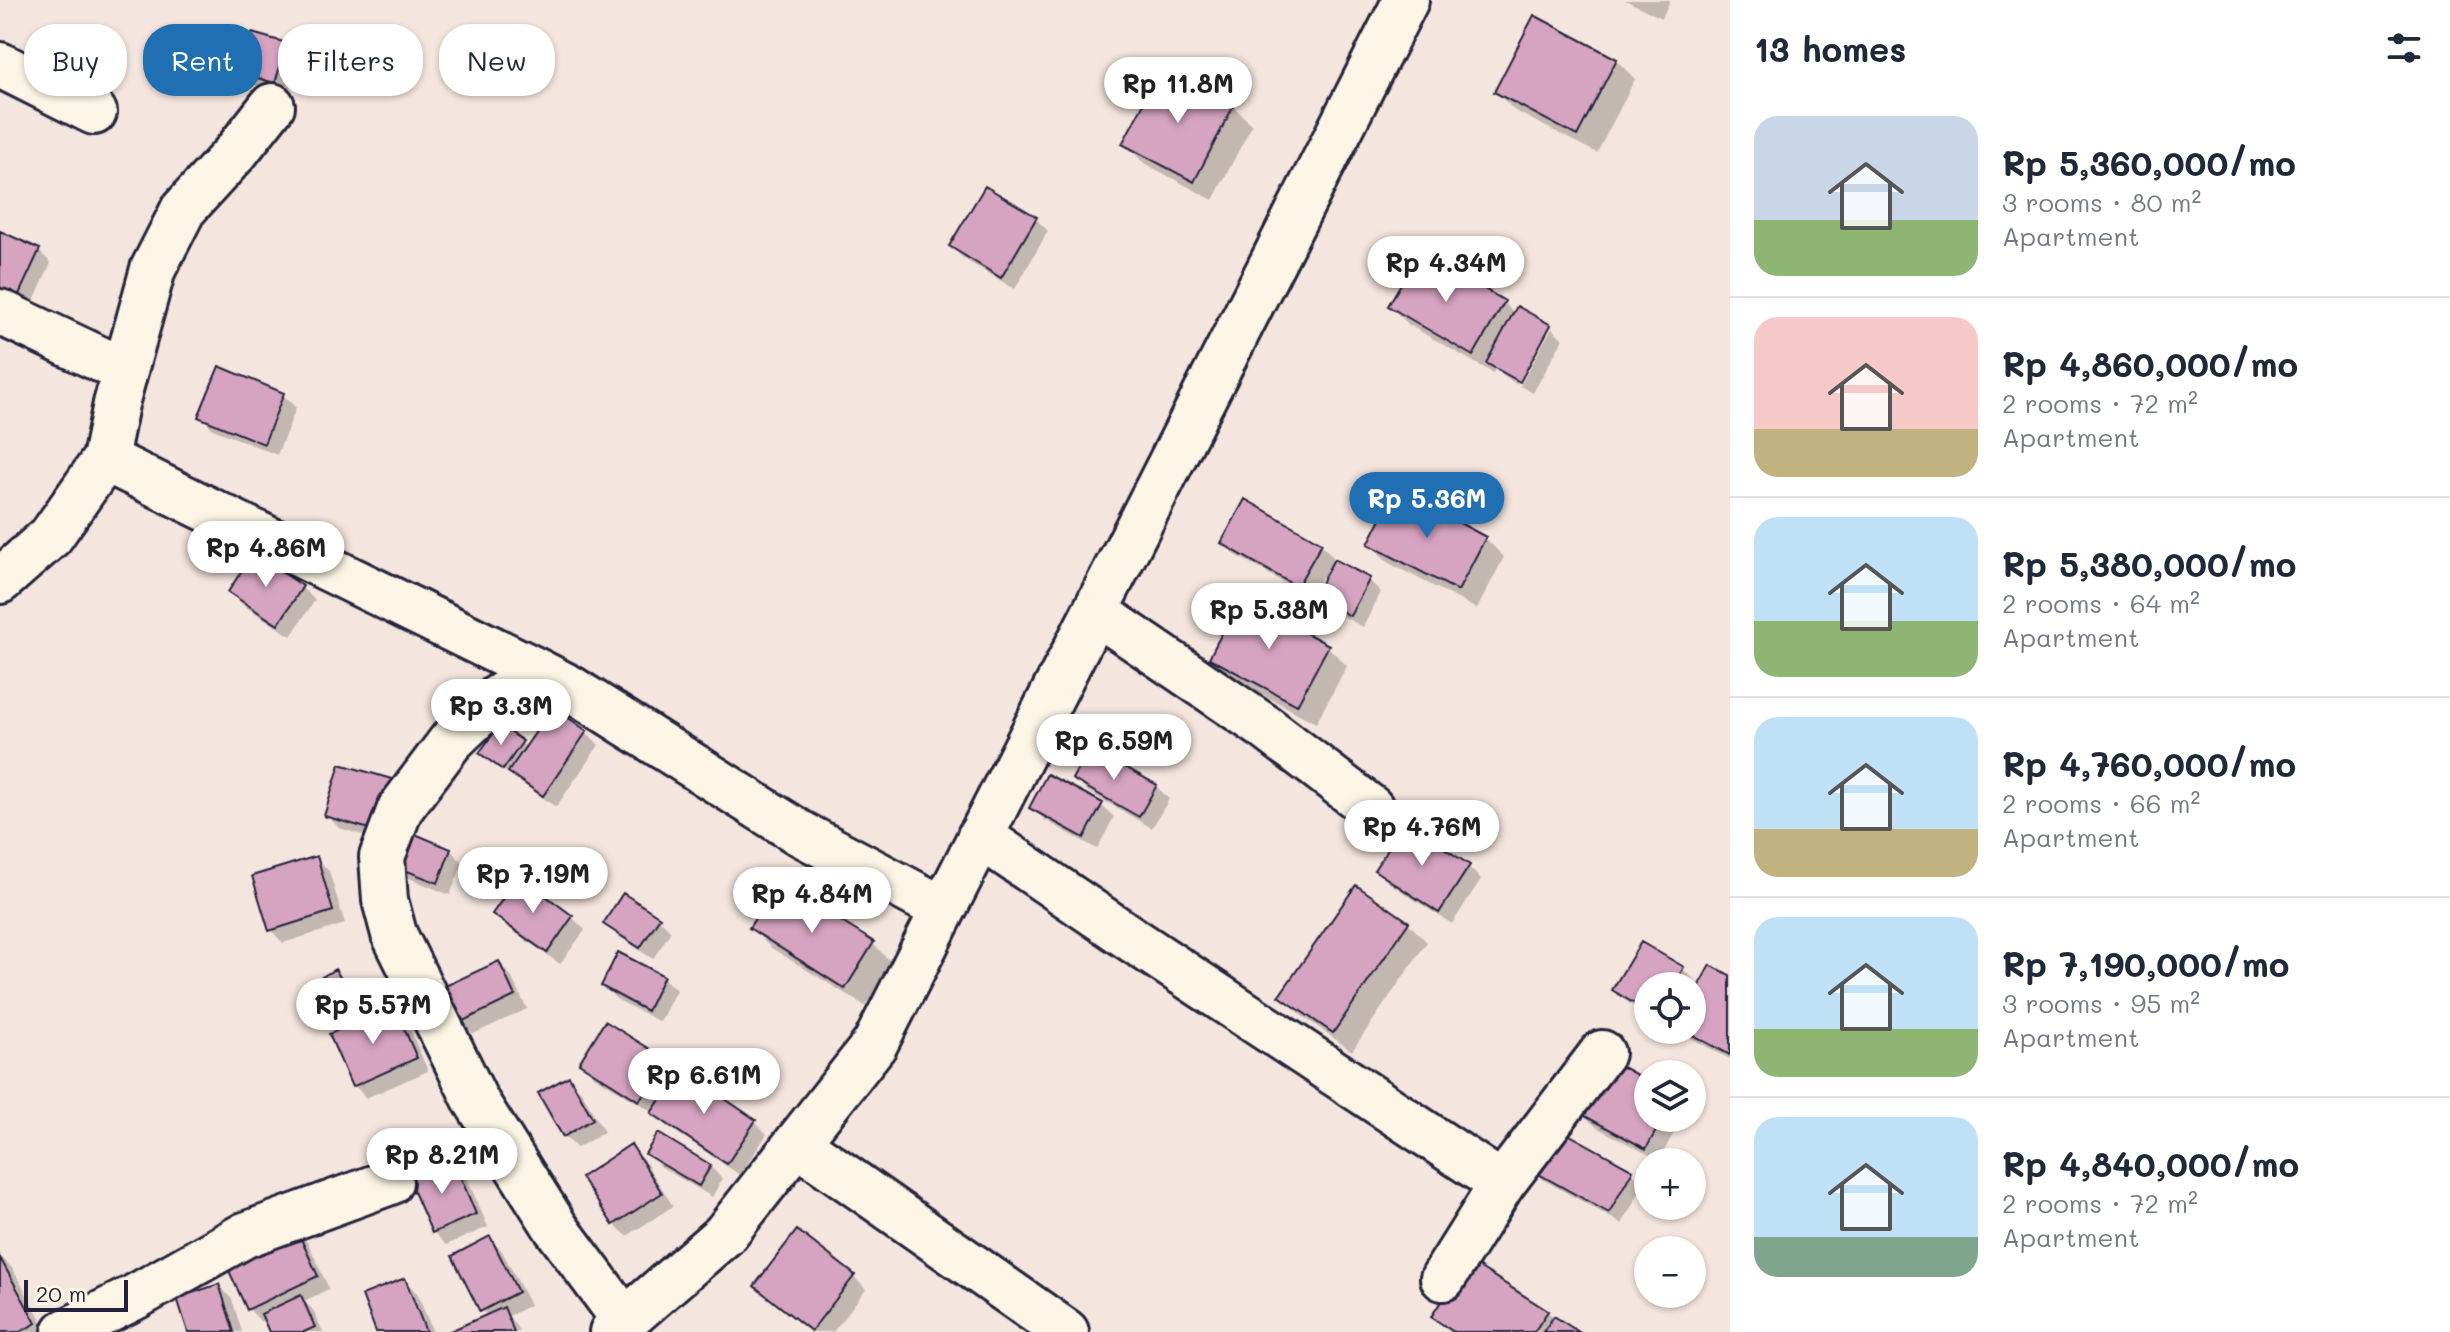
<!DOCTYPE html>
<html lang="en">
<head>
<meta charset="utf-8">
<style>
	body { margin:0; font-family:Mali,sans-serif; background:#f6f6f7; color:#1f2937; height:100vh; display:flex; flex-direction:column; font-size:30px; white-space:nowrap }
	* { box-sizing:border-box; margin:0 }
	p { font-size:26px; color:#747a83 }
	.icon { flex:none; width:44px; height:44px; fill:none; stroke:currentColor; stroke-width:2; stroke-linecap:round; stroke-linejoin:round }
	.map { position:relative; flex:1; overflow:hidden }
	.details { display:flex; flex-direction:column; background:#fff; width:720px }
	.details>* { flex:none }
	.banner { position:absolute; left:24px; top:24px; width:760px; height:72px; display:flex; gap:16px }
	.buttons { position:absolute; left:1634px; top:972px; display:grid; gap:16px }
	.buttons a { display:grid; place-items:center; width:72px; height:72px; border-radius:50%; background:#fff; box-shadow:0 2px 6px #0004; font-size:40px }
	.scale { position:absolute; left:24px; bottom:20px; width:104px; box-sizing:border-box; padding-left:8px; border:4px solid #22223b; border-top:0; font-size:22px; line-height:28px; white-space:nowrap; color:#22223b; -webkit-text-stroke:6px #fcf5e5; paint-order:stroke }
	.price { position:absolute; translate:-50% -68px; padding:0 18px; border-radius:28px; background:#fff; color:#222; font-size:26px; line-height:52px; filter:drop-shadow(0 2px 4px #0008) }
	.price::after { content:''; position:absolute; left:50%; top:48px; width:24px; height:18px; margin-left:-12px; background:inherit; clip-path:polygon(0 0,100% 0,50% 100%) }
	.price.on { background:#1f6fb2; color:#fff }
	ul { padding:0; list-style:none }
	li { display:flex; align-items:center; gap:24px; height:200px; padding:0 24px }
	li+li { border-top:2px solid #e0e1e3 }
	li span { display:grid; place-items:center; flex:none; width:224px; height:160px; border-radius:24px; color:#555 }
	li>.icon { margin-inline-start:auto }
	span .icon { width:96px; height:96px; fill:#fffc; stroke-width:1 }
	li b { font-size:34px }
	h2 { display:flex; justify-content:space-between; align-items:center; height:96px; padding:0 24px; font-size:34px }
	.tag { padding:0 28px; border-radius:32px; background:#fff; box-shadow:0 2px 6px #0004; font-size:28px; line-height:72px }
	.tag.on { background:#1f6fb2; color:#fff }
	main { display:flex; flex:1; min-height:0 }
	.map>svg:first-child { display:block }
</style>
</head>
<body>
<main>
<div class="map">
<svg width="1730" height="1332" viewBox="0 0 1730 1332">
	<rect width="100%" height="100%" fill="#f4e5de"/>
	<filter id="ink" filterUnits="userSpaceOnUse"><feTurbulence type="fractalNoise" baseFrequency=".0125" numOctaves="2"/><feDisplacementMap in="SourceGraphic" scale="16" xChannelSelector="R" yChannelSelector="G"/><feConvolveMatrix kernelMatrix="1 2 1 2 8 2 1 2 1" color-interpolation-filters="sRGB"/></filter>
	<g filter="url(#ink)">
		<!-- shadow -->
		<path fill="#0003" d="M1625 0H1670L1662 18Z
			M286 45 299 58 288 95 255 85 242 72Z
			M1616 60 1635 79 1597 153 1515 111 1496 92Z
			M1233 106 1252 125 1213 200 1144 163 1125 144Z
			M1036 219 1048 231 1015 289 964 259 951 246Z
			M0 233 39 251 51 263 28 315 0 301Z
			M1421 254 1504 303 1515 314 1551 328H1548L1516 384 1495 369 1493 373 1409 325 1390 306Z
			M1552 328 1563 339 1533 393 1520 386Z
			M283 395 296 408 277 455 213 429 201 416Z
			M1485 538 1504 557 1477 609 1389 563 1370 544Z
			M1223 543 1321 544 1333 557 1332 560 1369 580 1381 592 1363 627 1329 609 1316 596 1326 577 1323 575 1310 598 1236 555Z
			M254 556 302 588 315 600 291 636 243 605 231 592Z
			M1328 647 1347 666 1316 723 1230 677 1211 658Z
			M537 698 543 703 538 724 514 718 508 712Z
			M586 732 599 745 556 807 523 784 511 772 509 774 488 758 522 743 527 748Z
			M1074 779 1156 786 1169 799 1152 828 1087 791Z
			M394 782 393 844 339 828 327 815Z
			M1101 805 1114 817 1097 849 1045 820 1032 807Z
			M450 850 463 863 450 895 409 878 396 866Z
			M316 858 329 871 345 924 283 943 271 930Z
			M1468 867 1481 879 1452 924 1389 883 1376 870Z
			M495 914 572 917 585 930 560 964 507 927Z
			M659 919 671 931 653 959 618 936 605 924Z
			M1408 923 1427 942 1352 1051 1301 1015 1282 996Z
			M751 928 873 944 892 963 865 1006 770 947Z
			M498 963 511 976 527 1009 473 1034 461 1021Z
			M1683 969 1695 981 1692 987 1648 986V1015L1627 1002 1614 990Z
			M335 971 357 1004 336 1016 330 1011Z
			M1730 977V1059L1692 1039 1683 1030H1692V1003Z
			M663 978 676 990 660 1022 616 999 604 986Z
			M393 1008 406 1020 428 1071 366 1098 354 1085Z
			M664 1060 679 1075 681 1071 755 1122 767 1134 740 1175 666 1125 653 1112 594 1076 582 1063Z
			M568 1079 581 1091 604 1132 577 1148 564 1136Z
			M1648 1083V1118H1682L1659 1160 1596 1127 1584 1114Z
			M631 1147 643 1159 673 1206 627 1236 614 1224Z
			M648 1154 710 1166 722 1179 712 1197 660 1166Z
			M452 1161 465 1174 488 1227 446 1245 434 1232Z
			M1531 1168 1632 1172 1644 1184 1622 1224 1544 1180Z
			M296 1231 308 1243 329 1289 304 1301 313 1310 323 1332H271L265 1320 261 1322 249 1309Z
			M490 1239 502 1251 530 1305 509 1316 520 1332H453L488 1316 482 1310Z
			M0 1256 12 1268 48 1332H0Z
			M853 1276 866 1289 833 1332H812L756 1286Z
			M405 1281 417 1293 433 1332H379Z
			M219 1286 232 1299 242 1332H190Z
			M1547 1312 1576 1332H1449L1434 1317Z"/>
		<!-- building -->
		<path fill="#d6a4c1" stroke="#22223b" stroke-width="2" d="M1534 15 1617 59 1577 136 1494 92Z
			M252 33 287 43 275 83 240 73Z
			M1163 67 1234 105 1194 182 1122 144Z
			M985 186 1037 217 1001 278 949 246Z
			M0 231 40 249 15 303 0 296Z
			M1420 251 1505 301 1473 356 1388 306Z
			M1517 306 1551 325 1520 382 1486 363Z
			M219 366 284 393 264 444 198 417Z
			M1396 489 1486 537 1458 591 1368 544Z
			M1245 499 1322 543 1297 587 1221 543Z
			M253 553 303 586 278 625 228 592Z
			M1334 559 1370 578 1350 616 1314 596Z
			M1240 598 1329 645 1297 705 1209 658Z
			M538 696 532 719 506 712Z
			M553 707 587 731 543 796 508 772Z
			M500 725 523 741 503 770 479 753Z
			M1090 747 1157 785 1139 817 1072 779Z
			M340 764 395 780 380 832 324 816Z
			M1047 774 1103 803 1084 838 1029 808Z
			M1405 823 1470 865 1439 913 1374 870Z
			M408 831 451 849 438 883 394 866Z
			M317 856 333 911 269 931 252 876Z
			M519 876 573 916 547 953 492 914Z
			M778 882 874 942 845 989 749 928Z
			M1356 885 1409 922 1333 1033 1279 996Z
			M623 893 660 917 640 948 603 924Z
			M1641 942 1684 967 1673 986H1648V1012L1612 990Z
			M618 952 664 976 647 1011 601 986Z
			M499 961 515 996 459 1023 443 987Z
			M1710 965 1730 975V1055L1683 1030H1692V998Z
			M335 969 353 998 328 1012 312 983Z
			M394 1005 417 1058 352 1087 329 1034Z
			M605 1021 666 1059 639 1101 579 1063Z
			M1610 1060 1648 1081V1118H1663L1646 1149 1581 1114Z
			M681 1069 756 1120 727 1164 651 1113Z
			M569 1076 593 1119 563 1137 538 1093Z
			M1552 1125 1633 1170 1609 1213 1528 1168Z
			M658 1133 711 1165 699 1186 645 1154Z
			M631 1144 662 1193 613 1225 581 1177Z
			M453 1159 476 1214 432 1233 408 1178Z
			M296 1228 318 1276 247 1310 225 1262Z
			M797 1230 855 1275 811 1331 754 1286Z
			M490 1236 518 1292 480 1312 452 1256Z
			M0 1258 36 1323 20 1332H0Z
			M1468 1260 1548 1311 1534 1332H1454L1431 1317Z
			M405 1278 426 1332H376L362 1295Z
			M219 1284 234 1332H188L177 1298Z
			M301 1295 315 1327 304 1332H269L261 1314Z
			M504 1307 514 1332H448Z
			M1554 1316 1579 1332H1543Z"/>
		<g fill="none" stroke-linecap="round" stroke-linejoin="round">
			<!-- minor casing -->
			<g stroke="#22223b" stroke-width="50">
				<path id="minor" d="M0 65 94 112
					M0 312 125 371
					M105 459 539 672
					M0 581 51 536 105 459 116 404 153 269 183 210 236 152 272 106
					M1096 612 1265 727 1371 808
					M980 836 1130 938 1502 1184
					M797 1143 1066 1332
					M1443 1278 1502 1184 1602 1053
					M625 1321 556 1228 476 1101 394 934 385 900 382 857 400 809 451 741 494 700 539 672 570 688 798 832 943 909
					M65 1332 135 1297 245 1235 390 1182
					M612 1332 725 1234 875 1044 1406 0"/>
			</g>
			<!-- minor -->
			<use href="#minor" stroke="#fcf5e5" stroke-width="44"/>
		</g>
	</g>
</svg>
<div class="buttons">
<a><svg class="icon" aria-label="locate" viewBox="0 0 24 24"><circle cx="12" cy="12" r="6"/><path d="M12 2v4M12 18v4M2 12h4M18 12h4"/></svg></a>
<a><svg class="icon" aria-label="layers" viewBox="0 0 24 24"><path d="M12 4l9 5-9 5-9-5zM3 14l9 5 9-5"/></svg></a>
<a>+</a>
<a>−</a>
</div>
<div class="scale">20 m</div>
<b class="price" style="left:1178px;top:125px">Rp 11.8M</b>
<b class="price" style="left:1446px;top:304px">Rp 4.34M</b>
<b class="price on" style="left:1427px;top:540px">Rp 5.36M</b>
<b class="price" style="left:266px;top:589px">Rp 4.86M</b>
<b class="price" style="left:1269px;top:651px">Rp 5.38M</b>
<b class="price" style="left:501px;top:747px">Rp 3.3M</b>
<b class="price" style="left:1114px;top:782px">Rp 6.59M</b>
<b class="price" style="left:1422px;top:868px">Rp 4.76M</b>
<b class="price" style="left:533px;top:915px">Rp 7.19M</b>
<b class="price" style="left:812px;top:935px">Rp 4.84M</b>
<b class="price" style="left:373px;top:1046px">Rp 5.57M</b>
<b class="price" style="left:704px;top:1116px">Rp 6.61M</b>
<b class="price" style="left:442px;top:1196px">Rp 8.21M</b>
<div class="banner">
<a class="tag">Buy</a>
<a class="tag on">Rent</a>
<a class="tag">Filters</a>
<a class="tag">New</a>
</div>
</div>
<section class="details">
<h2>13 homes<svg class="icon" aria-label="filters" viewBox="0 0 24 24"><path d="M4 7h16M4 17h16"/><circle cx="9" cy="7" r="2"/><circle cx="15" cy="17" r="2"/></svg></h2>
<ul>
<li><span style="background:linear-gradient(#c9d6e8 65%,#8fb573 0)"><svg class="icon" aria-label="home" viewBox="0 0 24 24"><path d="M3 11l9-7 9 7M6 9v11h12V9"/></svg></span><div><b>Rp 5,360,000/mo</b><p>3 rooms · 80 m²</p><p>Apartment</p></div></li>
<li><span style="background:linear-gradient(#f6c9c9 70%,#c2b280 0)"><svg class="icon" aria-label="home" viewBox="0 0 24 24"><path d="M3 11l9-7 9 7M6 9v11h12V9"/></svg></span><div><b>Rp 4,860,000/mo</b><p>2 rooms · 72 m²</p><p>Apartment</p></div></li>
<li><span style="background:linear-gradient(#bfe0f5 65%,#8fb573 0)"><svg class="icon" aria-label="home" viewBox="0 0 24 24"><path d="M3 11l9-7 9 7M6 9v11h12V9"/></svg></span><div><b>Rp 5,380,000/mo</b><p>2 rooms · 64 m²</p><p>Apartment</p></div></li>
<li><span style="background:linear-gradient(#bfe0f5 70%,#c2b280 0)"><svg class="icon" aria-label="home" viewBox="0 0 24 24"><path d="M3 11l9-7 9 7M6 9v11h12V9"/></svg></span><div><b>Rp 4,760,000/mo</b><p>2 rooms · 66 m²</p><p>Apartment</p></div></li>
<li><span style="background:linear-gradient(#bfe0f5 70%,#8fb573 0)"><svg class="icon" aria-label="home" viewBox="0 0 24 24"><path d="M3 11l9-7 9 7M6 9v11h12V9"/></svg></span><div><b>Rp 7,190,000/mo</b><p>3 rooms · 95 m²</p><p>Apartment</p></div></li>
<li><span style="background:linear-gradient(#bfe0f5 75%,#7fa58c 0)"><svg class="icon" aria-label="home" viewBox="0 0 24 24"><path d="M3 11l9-7 9 7M6 9v11h12V9"/></svg></span><div><b>Rp 4,840,000/mo</b><p>2 rooms · 72 m²</p><p>Apartment</p></div></li>
</ul>
</section>
</main>
</body>
</html>
